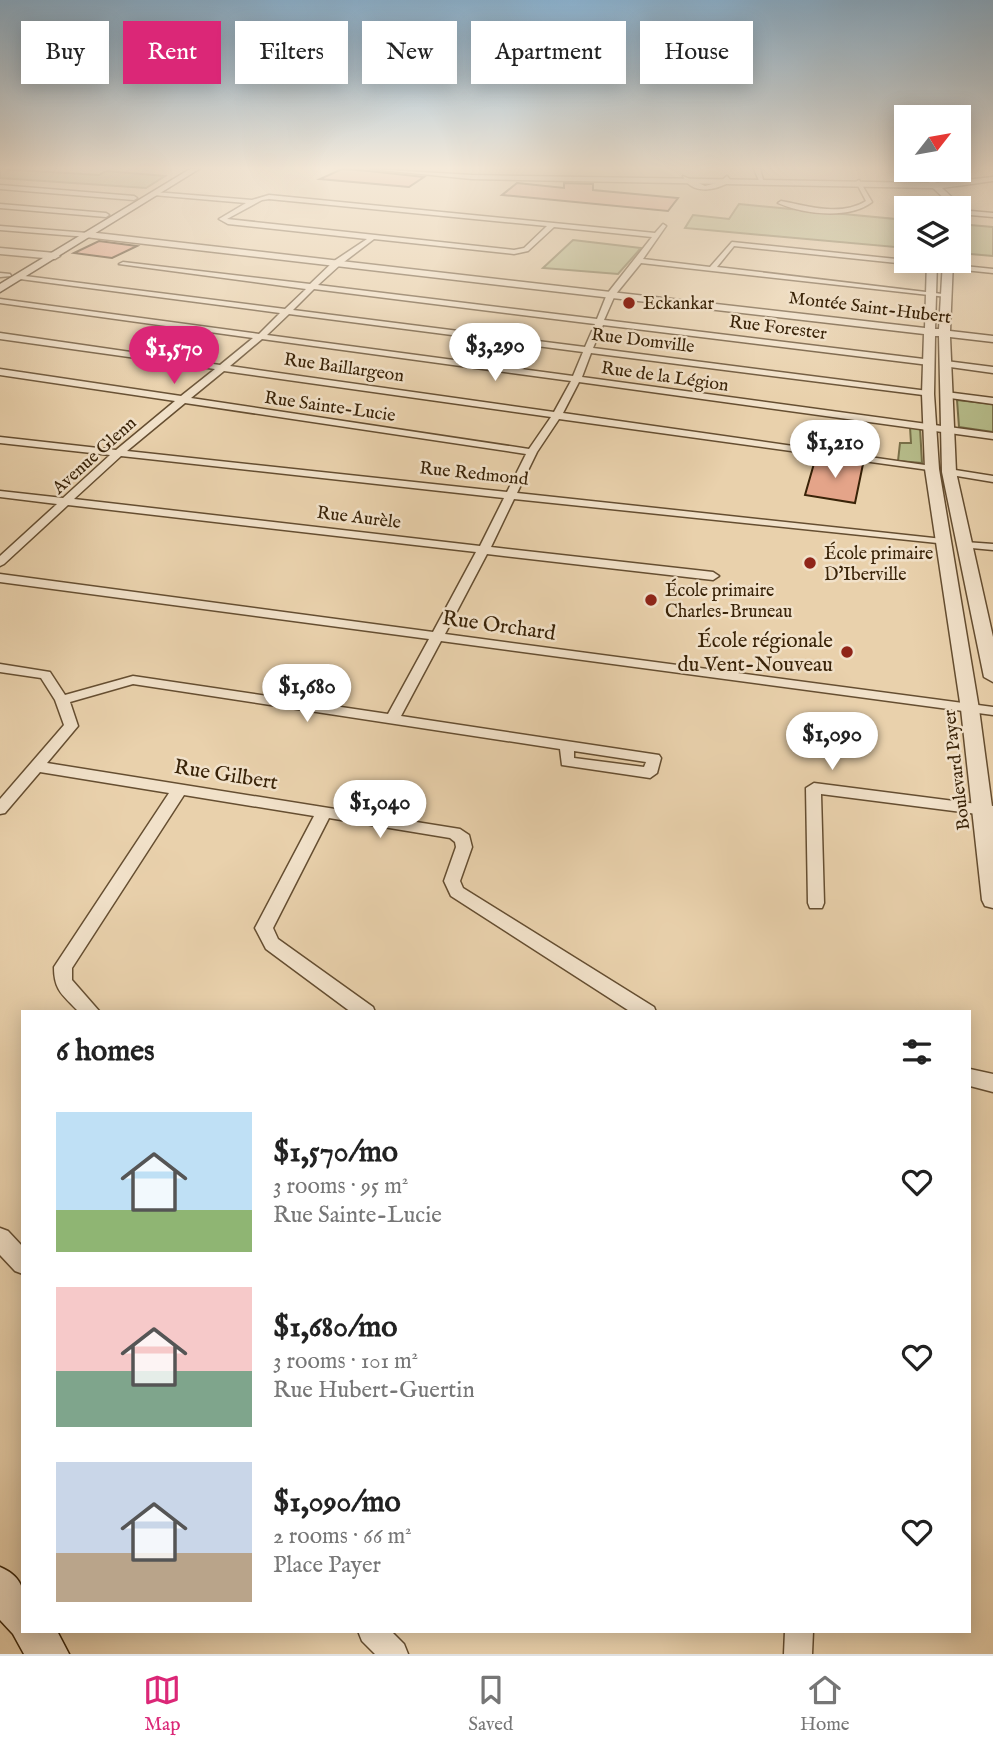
<!DOCTYPE html>
<html lang="en">
<head>
<meta charset="utf-8">
<style>
	body { margin:0; font-family:"IM FELL English",serif; background:#f2f2f2; color:#222; height:100vh; display:flex; flex-direction:column; font-size:26px; white-space:nowrap }
	* { box-sizing:border-box; margin:0 }
	p { font-size:23px; color:#767676 }
	.icon { flex:none; width:38px; height:38px; fill:none; stroke:currentColor; stroke-width:2; stroke-linecap:round; stroke-linejoin:round }
	.map { position:relative; flex:1; overflow:hidden }
	.panel { position:absolute; left:21px; top:1010px; width:950px; height:623px; display:flex; flex-direction:column; background:#fff; border-radius:0px; box-shadow:0 4px 18px #0003 }
	.panel>* { flex:none }
	.banner { position:absolute; left:21px; top:21px; width:952px; height:63px; display:flex; gap:14px }
	.needle { width:46px; rotate:59deg }
	.controls { position:absolute; left:894px; top:105px; display:grid; gap:14px }
	.controls a { display:grid; place-items:center; width:77px; height:77px; border-radius:0px; background:#fff; box-shadow:0 4px 18px #0003; font-size:35px }
	.price { position:absolute; translate:-50% -60px; padding:0 16px; border-radius:24px; background:#fff; color:#222; font-size:23px; line-height:46px; filter:drop-shadow(0 2px 4px #0008) }
	.price::after { content:''; position:absolute; left:50%; top:42px; width:21px; height:16px; margin-left:-10px; background:inherit; clip-path:polygon(0 0,100% 0,50% 100%) }
	.price.active { background:#db2777; color:#fff }
	ul { padding:0; list-style:none }
	li { display:flex; align-items:center; gap:21px; height:175px; padding:0 35px }
	li span { display:grid; place-items:center; flex:none; width:196px; height:140px; border-radius:0px; color:#555 }
	li>.icon { margin-inline-start:auto }
	span .icon { width:84px; height:84px; fill:#fffc; stroke-width:1 }
	li b { font-size:30px }
	h2 { display:flex; justify-content:space-between; align-items:center; height:84px; padding:0 35px; font-size:30px }
	.chip { padding:0 24px; border-radius:0px; background:#fff; box-shadow:0 4px 18px #0003; font-size:24px; line-height:63px }
	.chip.active { background:#db2777; color:#fff }
	.tabs { display:flex; justify-content:space-around; align-items:center; height:98px; border-top:2px solid #e0e0e0; background:#fff; font-size:19px; color:#767676 }
	.tabs a { display:grid; justify-items:center; gap:4px }
	.tabs .active { color:#db2777 }
	.map>svg:first-child { display:block }
</style>
</head>
<body>
<div class="map">
<svg width="993" height="1654" viewBox="0 0 993 1654">
	<rect width="100%" height="100%" fill="#e9d1ac"/>
	<filter id="stains"><feTurbulence type="fractalNoise" baseFrequency=".00286" numOctaves="4"/><feColorMatrix values="0 0 0 0 .2 0 0 0 0 .09 0 0 0 0 .02 0 0 0 .5 -.17"/></filter>
	<radialGradient id="worn" r=".72"><stop offset=".6" stop-color="#630" stop-opacity="0"/><stop offset="1" stop-color="#630" stop-opacity=".3"/></radialGradient>
	<!-- green -->
	<path fill="#b6bc8a" stroke="#787049" stroke-width="2" d="M0 169 99 175 106 171 165 176 146 188 0 178Z
		M739 204 906 220V248L685 228 693 215 729 219Z
		M959 224 993 227V256L959 253Z
		M573 240 641 248 618 274 543 268Z
		M957 400 993 404V432L959 427Z
		M910 427 920 428 922 463 898 461 900 443H911Z"/>
	<!-- building -->
	<path fill="#e4a489" stroke="#392308" stroke-width="2" d="M342 169 369 171 424 177 409 187 320 179Z
		M517 183 564 188V183L593 184V190L678 198 668 211 502 195Z
		M99 241 137 246 112 258 74 253Z
		M832 459 863 464 855 503 805 495 815 460 831 462Z"/>
	<g fill="none" stroke-linecap="round" stroke-linejoin="round">
		<!-- minor casing -->
		<g stroke="#654e31" stroke-width="3">
			<path id="minor" d="M754 169H760L764 183H760Z
				M683 176 705 186 720 182 727 176 731 181C716 191 691 195 683 176Z
				M859 180 872 202C849 220 803 214 778 203L781 201C808 206 840 217 866 201L856 182Z
				M0 185 134 196 137 198 134 200 0 189Z
				M155 192 252 200 269 195 655 233 663 224 666 226 643 259 710 267 732 242 993 269V273L734 246 717 267 951 295 947 297 641 263 615 295 604 320 932 360 933 362 929 365 603 325 593 348 928 391 931 392V396L591 353 582 377 993 433V439L579 382 563 413 932 466 936 467V471L559 419 537 452 517 493 943 539 949 542 947 544 514 499 491 547 713 572 719 576 713 580 487 554 445 634 993 707V715L441 641 401 716 659 755 661 758 657 773 650 778 562 765 560 749 133 684 70 702 78 726 47 763 460 829 469 835 472 847 460 881 463 888 654 1007 656 1012H631L451 896 444 881 456 847 455 842 450 838 329 818 273 928 278 939 373 1007 375 1012H351L266 949 255 928 314 816 184 795 72 968V980L100 1012H79C63 995 54 991 54 967L169 793 40 772 5 813 0 814V799L64 725 55 700 41 678 0 672V664L50 672 65 695 133 676 388 714 429 639 0 582V574L433 632 476 552 68 505 4 564 0 566V556L57 504 0 497V491L63 498 110 455 0 443V437L116 450 175 401 0 375V369L181 396 215 369 0 339V333L220 365 253 338 0 303V299L259 334 280 313 20 279 17 275 285 309 306 289 119 264 123 262 310 284 334 261 367 239 228 224 219 219 246 203 153 195ZM269 199 547 226 524 248 514 250 227 219 262 200ZM554 227 652 237 607 294 597 319 318 285 340 265 374 239 514 254 528 251ZM314 289 595 324 585 347 293 310ZM289 314 583 352 573 376 267 335ZM262 339 571 381 554 412 230 366ZM224 371 551 417 529 449 191 398ZM185 403 526 454 507 492 127 451ZM121 456 504 498 480 546 74 499ZM574 751 646 762 644 767 574 758Z
				M0 204 106 213 109 215 106 217 0 208Z
				M959 210 993 213V217L959 214Z
				M0 226 88 233 91 235 88 237 0 230Z
				M0 273 10 274 11 276 0 277Z
				M946 361 993 367V373L943 366V362Z
				M946 392 993 398V404L943 397V393Z
				M949 469 993 476V482L945 474 944 472Z
				M965 542 993 544V550L961 547V543Z
				M814 783 993 806V816L821 794 824 903 822 908H810L808 903 806 788Z
				M970 1069 993 1074V1092L970 1086Z
				M0 1228 8 1231 23 1247V1274L15 1271 0 1255Z
				M358 1631H391L404 1644 408 1654H375L362 1641Z
				M785 1631H813L812 1654H784Z"/>
		</g>
		<!-- tertiary casing -->
		<g stroke="#654e31" stroke-width="3">
			<path id="tertiary" d="M370 169 472 175 928 183 932 181 937 183 993 177V181L942 188 957 202V208H949V203L933 188 472 179Z
				M88 232 925 328 927 261H937L935 329H939L943 261H953L950 331 993 336V342L950 337 956 472 993 637V682L984 677 942 472 939 336H935L934 394 939 469 979 709 993 814V908L985 906 982 900 961 709 925 469 922 394 924 334 85 237V233Z
				M0 248 55 253 60 256 55 259 0 254Z"/>
		</g>
		<!-- secondary casing -->
		<g stroke="#392308" stroke-width="3">
			<path id="secondary" d="M190 169H199L0 292V284Z
				M0 1567C31 1580 23 1602 23 1631H57L69 1654H24L13 1634 0 1620Z"/>
		</g>
		<!-- minor -->
		<use href="#minor" fill="#f1e1c9" fill-rule="evenodd"/>
		<!-- tertiary -->
		<use href="#tertiary" fill="#f1e1c9" fill-rule="evenodd"/>
		<!-- secondary -->
		<use href="#secondary" fill="#f1e1c9" fill-rule="evenodd"/>
	</g>
	<!-- sky -->
	<linearGradient id="sky" x2="0" y2="1"><stop stop-color="#8ab4d4"/><stop offset="0.42" stop-color="#f5eada"/><stop offset="1" stop-color="#f5eada" stop-opacity="0"/></linearGradient>
	<rect width="993" height="400" fill="url(#sky)"/>
	<!-- markers -->
	<g fill="#8f2418" stroke="#f1e1c9" stroke-width="2.5">
		<circle cx="629" cy="303" r="7"/>
		<circle cx="810" cy="563" r="7"/>
		<circle cx="651" cy="600" r="7"/>
		<circle cx="847" cy="652" r="7"/>
	</g>
	<g text-anchor="middle" stroke-width="5" stroke-linejoin="round" paint-order="stroke">
		<!-- far-poi labels -->
		<g font-size="18" fill="#392308" stroke="#f1e1c9" text-anchor="start">
			<text x="643" y="309">Eckankar</text>
			<text x="824" y="559">École primaire<tspan x="824" dy="21">D'Iberville</tspan></text>
			<text x="665" y="596">École primaire<tspan x="665" dy="21">Charles-Bruneau</tspan></text>
		</g>
		<!-- far-street labels -->
		<g font-size="18" fill="#392308" stroke="#f1e1c9">
			<text transform="translate(870 307) rotate(7)" y="6">Montée Saint-Hubert</text>
			<text transform="translate(778 327) rotate(7)" y="6">Rue Forester</text>
			<text transform="translate(643 340) rotate(7)" y="6">Rue Domville</text>
			<text transform="translate(344 367) rotate(8)" y="6">Rue Baillargeon</text>
			<text transform="translate(665 376) rotate(8)" y="6">Rue de la Légion</text>
			<text transform="translate(330 406) rotate(8)" y="6">Rue Sainte-Lucie</text>
			<text transform="translate(94 455) rotate(-42)" y="6">Avenue Glenn</text>
			<text transform="translate(474 473) rotate(6)" y="6">Rue Redmond</text>
			<text transform="translate(359 517) rotate(7)" y="6">Rue Aurèle</text>
			<text transform="translate(956 770) rotate(-97)" y="6">Boulevard Payer</text>
		</g>
		<!-- street labels -->
		<g font-size="21" fill="#392308" stroke="#f1e1c9">
			<text transform="translate(499 625) rotate(8)" y="7">Rue Orchard</text>
			<text transform="translate(226 774) rotate(9)" y="7">Rue Gilbert</text>
		</g>
		<!-- poi labels -->
		<g font-size="21" fill="#392308" stroke="#f1e1c9" text-anchor="end">
			<text x="833" y="647">École régionale<tspan x="833" dy="24">du Vent-Nouveau</tspan></text>
		</g>
	</g>
	<rect width="100%" height="100%" filter="url(#stains)"/>
	<rect width="100%" height="100%" fill="url(#worn)"/>
</svg>
<div class="controls">
<a><svg class="needle" viewBox="-14 -14 28 28"><path d="M0-13l5 13h-10z" fill="#e53935"/><path d="M0 13l5-13h-10z" fill="#767676"/></svg></a>
<a><svg class="icon" aria-label="layers" viewBox="0 0 24 24"><path d="M12 4l9 5-9 5-9-5zM3 14l9 5 9-5"/></svg></a>
</div>
<b class="price" style="left:495px;top:383px">$3,290</b>
<b class="price active" style="left:174px;top:386px">$1,570</b>
<b class="price" style="left:835px;top:480px">$1,210</b>
<b class="price" style="left:307px;top:724px">$1,680</b>
<b class="price" style="left:832px;top:772px">$1,090</b>
<b class="price" style="left:380px;top:840px">$1,040</b>
<div class="banner">
<a class="chip">Buy</a>
<a class="chip active">Rent</a>
<a class="chip">Filters</a>
<a class="chip">New</a>
<a class="chip">Apartment</a>
<a class="chip">House</a>
</div>
<section class="panel">
<h2>6 homes<svg class="icon" aria-label="filters" viewBox="0 0 24 24"><path d="M4 7h16M4 17h16"/><circle cx="9" cy="7" r="2"/><circle cx="15" cy="17" r="2"/></svg></h2>
<ul>
<li><span style="background:linear-gradient(#bfe0f5 70%,#8fb573 0)"><svg class="icon" aria-label="home" viewBox="0 0 24 24"><path d="M3 11l9-7 9 7M6 9v11h12V9"/></svg></span><div><b>$1,570/mo</b><p>3 rooms · 95 m²</p><p>Rue Sainte-Lucie</p></div><svg class="icon" aria-label="heart" viewBox="0 0 24 24"><path d="M12 20l-8-8c-3-5 5-10 8-4 3-6 11-1 8 4z"/></svg></li>
<li><span style="background:linear-gradient(#f6c9c9 60%,#7fa58c 0)"><svg class="icon" aria-label="home" viewBox="0 0 24 24"><path d="M3 11l9-7 9 7M6 9v11h12V9"/></svg></span><div><b>$1,680/mo</b><p>3 rooms · 101 m²</p><p>Rue Hubert-Guertin</p></div><svg class="icon" aria-label="heart" viewBox="0 0 24 24"><path d="M12 20l-8-8c-3-5 5-10 8-4 3-6 11-1 8 4z"/></svg></li>
<li><span style="background:linear-gradient(#c9d6e8 65%,#b9a48a 0)"><svg class="icon" aria-label="home" viewBox="0 0 24 24"><path d="M3 11l9-7 9 7M6 9v11h12V9"/></svg></span><div><b>$1,090/mo</b><p>2 rooms · 66 m²</p><p>Place Payer</p></div><svg class="icon" aria-label="heart" viewBox="0 0 24 24"><path d="M12 20l-8-8c-3-5 5-10 8-4 3-6 11-1 8 4z"/></svg></li>
</ul>
</section>
</div>
<nav class="tabs">
<a class="active"><svg class="icon" aria-label="map" viewBox="0 0 24 24"><path d="M3 6l6-2 6 2 6-2v14l-6 2-6-2-6 2zM9 4v14M15 6v14"/></svg>Map</a>
<a><svg class="icon" aria-label="saved" viewBox="0 0 24 24"><path d="M7 4h10v16l-5-4-5 4z"/></svg>Saved</a>
<a><svg class="icon" aria-label="home" viewBox="0 0 24 24"><path d="M3 11l9-7 9 7M6 9v11h12V9"/></svg>Home</a>
</nav>
</body>
</html>
